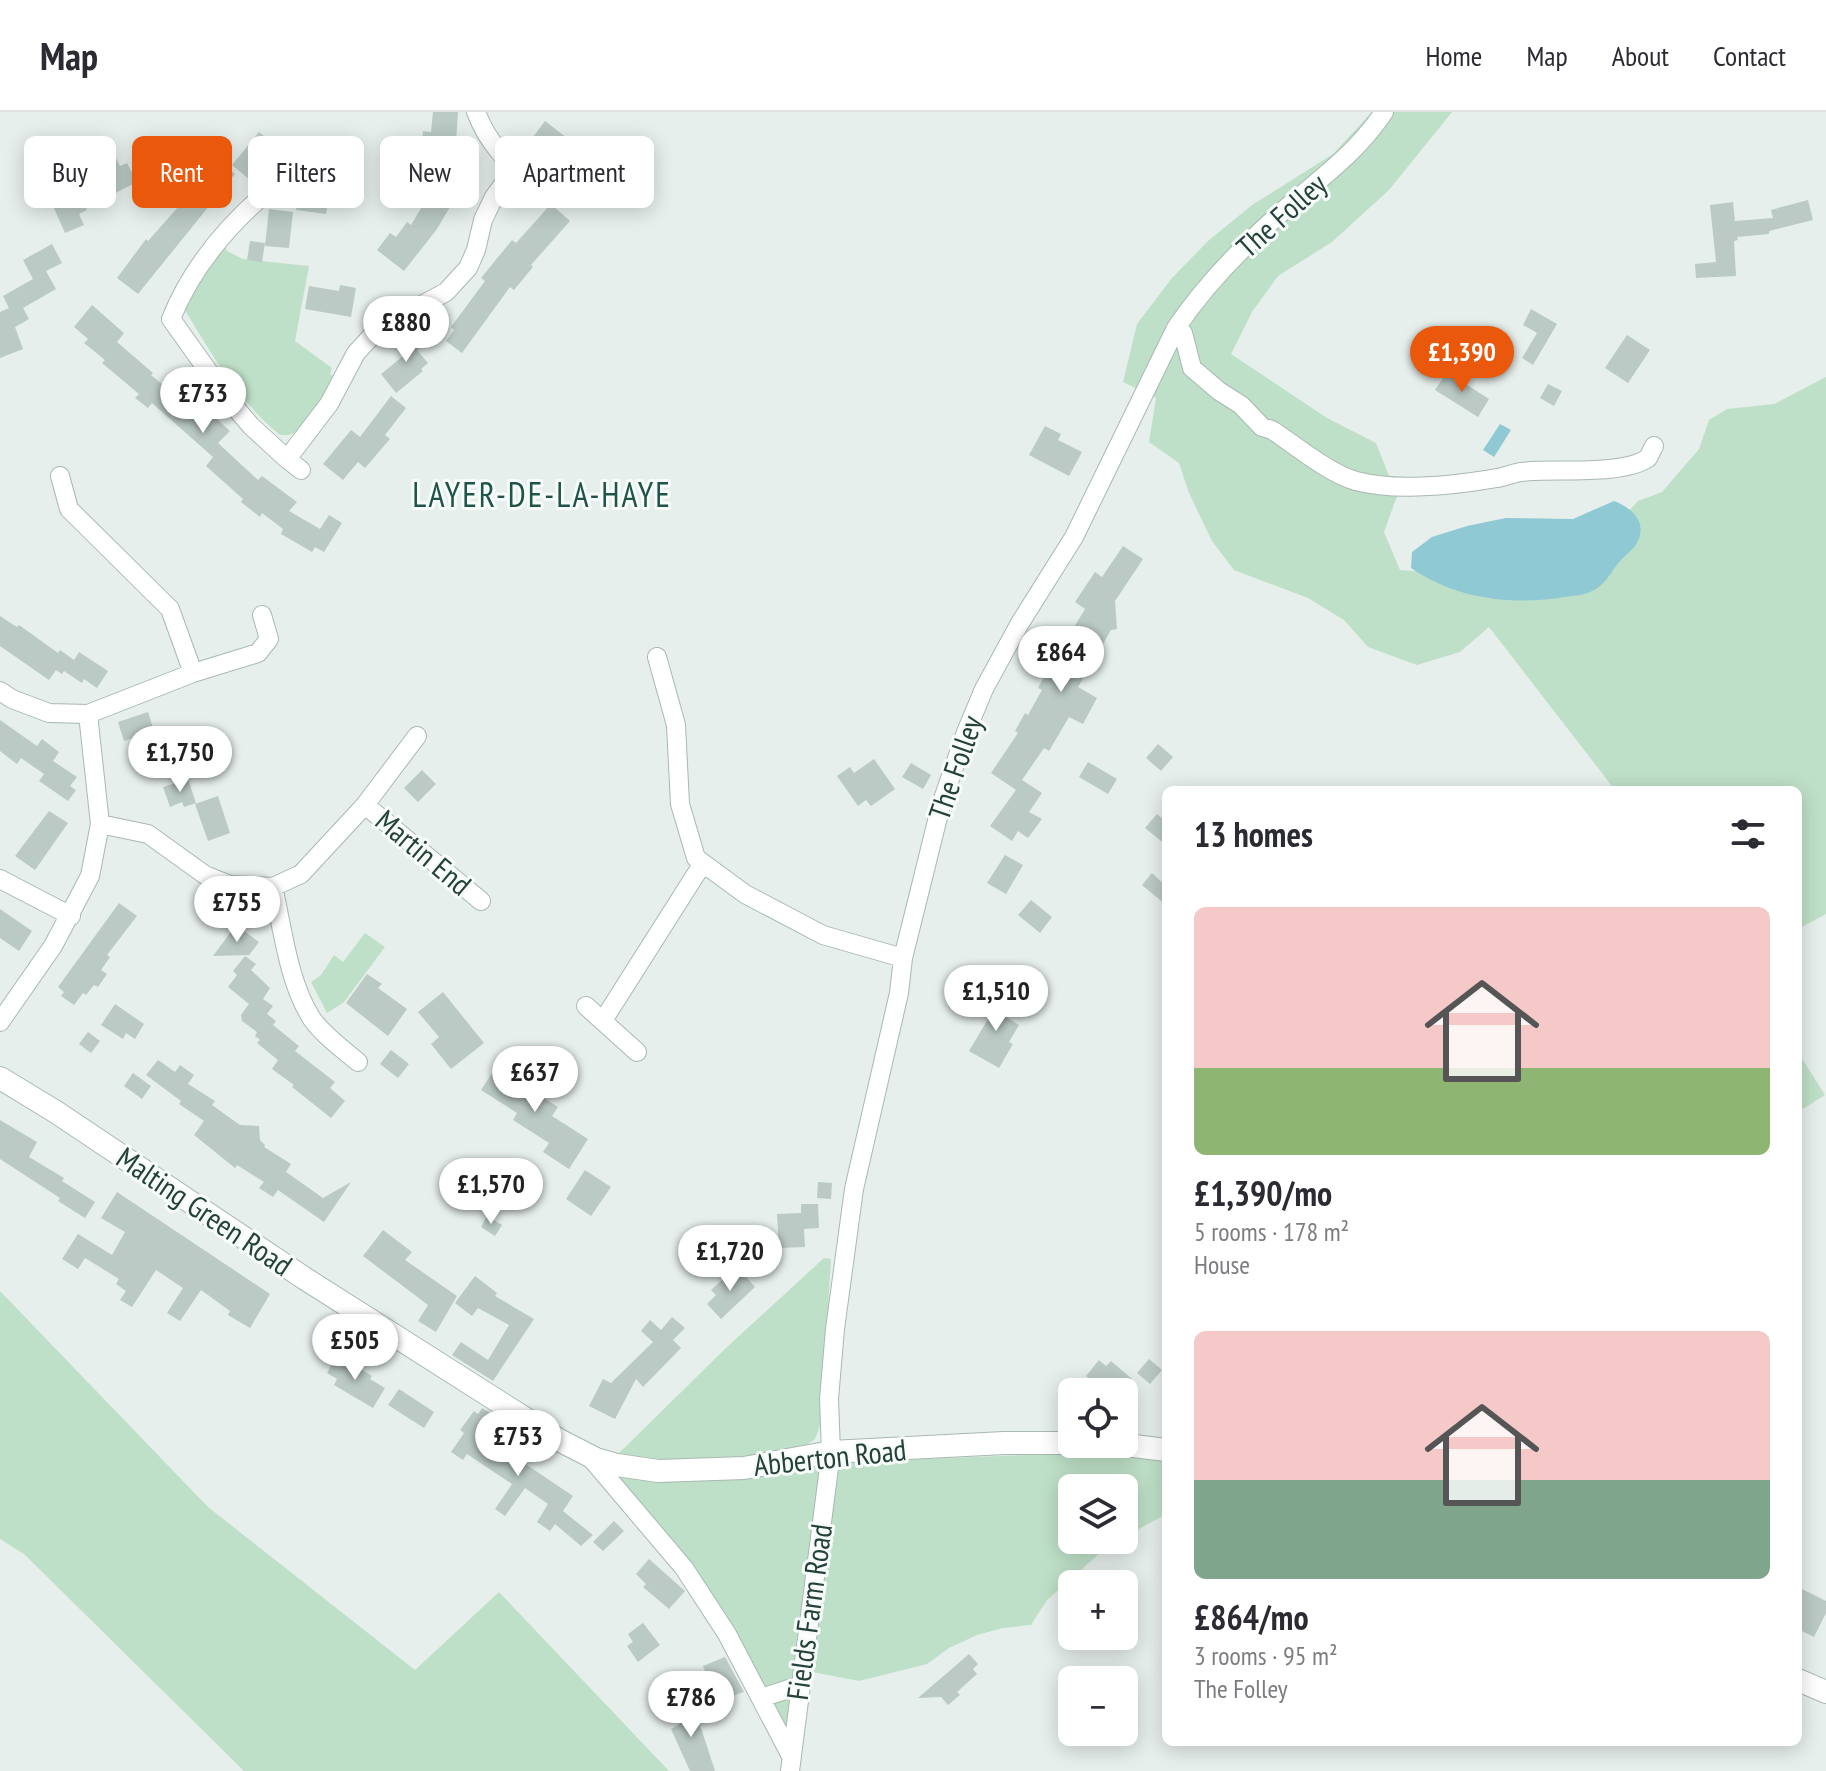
<!DOCTYPE html>
<html lang="en">
<head>
<meta charset="utf-8">
<style>
	body { margin:0; font-family:"PT Sans Narrow",sans-serif; background:#f2f2f3; color:#2b2b33; height:100vh; display:flex; flex-direction:column; font-size:30px; white-space:nowrap }
	* { box-sizing:border-box; margin:0 }
	p { font-size:26px; color:#7c7c81 }
	.icon { flex:none; width:44px; height:44px; fill:none; stroke:currentColor; stroke-width:2; stroke-linecap:round; stroke-linejoin:round }
	.map { position:relative; flex:1; overflow:hidden }
	.details { position:absolute; left:1162px; top:674px; width:640px; height:960px; display:flex; flex-direction:column; background:#fff; border-radius:12px; box-shadow:0 4px 20px #0003 }
	.details>* { flex:none }
	.banner { position:absolute; left:24px; top:24px; width:760px; height:72px; display:flex; gap:16px }
	.tools { position:absolute; left:1058px; top:1266px; display:grid; gap:16px }
	.tools a { display:grid; place-items:center; width:80px; height:80px; border-radius:12px; background:#fff; box-shadow:0 4px 20px #0003; font-size:40px }
	.price { position:absolute; translate:-50% -68px; padding:0 18px; border-radius:28px; background:#fff; color:#222; font-size:26px; line-height:52px; filter:drop-shadow(0 2px 4px #0008) }
	.price::after { content:''; position:absolute; left:50%; top:48px; width:24px; height:18px; margin-left:-12px; background:inherit; clip-path:polygon(0 0,100% 0,50% 100%) }
	.price.active { background:#ea580c; color:#fff }
	ul { padding:0; list-style:none }
	li { display:grid; align-content:center; gap:16px; height:424px; padding:0 32px }
	li span { display:grid; place-items:center; height:248px; border-radius:12px; color:#555 }
	li>.icon { margin-inline-start:auto }
	span .icon { width:144px; height:144px; fill:#fffc; stroke-width:1 }
	li b { font-size:34px }
	h2 { display:flex; justify-content:space-between; align-items:center; height:96px; padding:0 32px; font-size:34px }
	.pill { padding:0 28px; border-radius:12px; background:#fff; box-shadow:0 4px 20px #0003; font-size:28px; line-height:72px }
	.pill.active { background:#ea580c; color:#fff }
	header { display:flex; align-items:center; gap:48px; box-sizing:border-box; height:112px; padding:0 40px; background:#fff; border-bottom:2px solid #e1e1e2 }
	header strong { font-size:38px }
	nav { display:flex; gap:44px; margin-inline-start:auto; font-size:28px }
	.map>svg:first-child { display:block }
</style>
</head>
<body>
<header>
<strong>Map</strong>
<nav><a>Home</a><a>Map</a><a>About</a><a>Contact</a></nav>
</header>
<div class="map">
<svg width="1826" height="1659" viewBox="0 0 1826 1659">
	<rect width="100%" height="100%" fill="#e6efeb"/>
	<!-- green -->
	<path fill="#bfe0c8" d="M1372 0H1452L1389 78 1332 130 1278 164 1252 200 1231 242 1327 306 1376 331 1397 384 1384 420 1400 458 1487 464 1613 416 1638 389 1662 380 1699 337 1709 308 1727 297 1774 292 1826 265V802L1798 817V678H1615L1489 515 1460 540 1417 553 1368 535 1344 508 1308 486 1234 458 1212 429 1189 381 1179 351 1149 330 1156 286 1123 270 1137 212 1172 166 1208 129 1252 93 1333 42Z
		M224 129 227 139 243 147 309 154 295 229 332 256 330 262 335 266 303 317 289 323H280C240 291 212 243 186 200L184 192Z
		M365 821 385 835 344 890 327 901 311 870 321 863 334 843 343 850Z
		M1798 940 1825 983 1798 1000Z
		M824 1146 831 1147 821 1311 815 1327 802 1336 745 1346 666 1353 614 1346 727 1235Z
		M0 1179 208 1395 415 1558 499 1480 669 1659H244L24 1442 0 1427Z
		M1126 1339 1166 1344V1402L1124 1425V1376H1072V1428H1119L1108 1434 1047 1488 1031 1513 1003 1516 977 1523 949 1536 927 1552 859 1569 807 1559 836 1359 847 1350Z
		M818 1355 822 1358 789 1625 733 1520 680 1436 621 1371 620 1364 647 1369Z"/>
	<!-- water -->
	<path fill="#8ec9d4" d="M1500 312 1511 318 1494 345 1483 338Z
		M1614 389C1632 396 1648 410 1637 431 1633 438 1625 443 1620 449 1610 461 1605 474 1590 480 1581 484 1569 484 1559 486 1507 493 1455 486 1411 456L1412 440 1432 425 1467 414 1506 406 1573 407Z"/>
	<!-- building -->
	<path fill="#bbcac4" d="M433 0H458L455 46 421 44 423 19 431 20Z
		M545 9 598 50 615 85 596 95 575 50 570 58 530 29Z
		M259 20 277 35 250 68 232 53Z
		M281 30 293 41 283 54 270 44Z
		M111 36 120 54 127 51 137 70 86 96 87 98 79 102 84 113 65 121 53 94 70 86 67 79 100 64 91 46Z
		M217 46 235 62 138 182 117 166 146 127 148 129 187 85 186 84Z
		M306 54 339 60 334 88H328L326 102 296 98 299 82 302 83Z
		M439 66 460 78 437 117 404 159 377 138 390 121 396 125 407 110 411 113Z
		M1808 88 1813 108 1769 119V122L1737 125 1738 128 1734 129 1736 164 1696 166 1695 152 1716 150 1710 93 1733 90 1735 109 1773 106 1771 98Z
		M551 92 570 109 531 153 533 155 514 178 510 175 462 241 446 229 454 218 451 215 485 169 481 166 512 128 516 131Z
		M269 97 293 100 289 136 265 134Z
		M250 129 265 131 262 150 247 148Z
		M52 132 62 151 46 159 56 177 23 196 29 207 15 215 23 237 0 246V200L9 196 3 184 33 167 23 148Z
		M340 173 356 176 351 205 305 197 309 174 339 179Z
		M92 193 124 221 117 230 153 261 151 263 192 297 200 288 210 297 208 299 230 319 218 331 258 368 262 364 297 390 289 399 320 417 329 403 342 411 324 440 315 435 312 440 281 422 283 417 262 401 260 405 241 390 243 387 206 354 213 345 152 291 148 296 135 286 139 282 102 251 105 248 84 231 88 227 74 215Z
		M1531 197 1557 212 1533 253 1522 246 1537 221 1523 213Z
		M414 220 424 233 417 238 428 251 421 257 423 259 396 281 381 262 407 241 399 231Z
		M1627 223 1650 238 1628 271 1605 256Z
		M1447 260 1489 287 1478 305 1435 278Z
		M1548 272 1562 279 1554 294 1540 286Z
		M391 284 406 296 385 323 390 327 365 356 358 350 343 368 323 352 351 318 360 325Z
		M1045 314 1061 322 1058 328 1082 340 1069 364 1029 343Z
		M1123 434 1143 447 1115 489 1117 517 1111 518 1078 575 1097 586 1083 612 1069 605 1049 639 1044 636 1022 668 1042 681 1029 700 1042 707 1028 726 1018 719 1012 729 990 714 1016 678 991 661 1018 621 1015 619 1025 601 1028 603 1042 578 1038 576 1062 531 1064 532 1085 497 1075 490 1095 460 1102 465Z
		M0 504 17 515 19 513 58 541 60 538 74 548 79 540 108 559 97 576 84 567 82 571 64 559 62 562 56 558 49 568 0 534Z
		M148 600 154 619 124 629 118 610Z
		M0 608 37 634 42 627 59 640 53 649 77 665 70 674 76 678 68 689 39 669 44 662 21 646 17 652 0 639Z
		M1158 632 1173 645 1161 659 1146 646Z
		M874 647 895 677 871 694 866 688 858 694 837 664 850 655 854 661Z
		M1088 650 1117 667 1108 682 1079 665Z
		M911 651 931 663 923 677 902 665Z
		M422 658 436 672 418 690 404 676Z
		M188 667 196 691 184 695 182 690 170 695 163 675Z
		M218 684 230 721 208 729 195 692Z
		M49 699 68 711 35 758 15 744Z
		M1157 702 1166 710V733L1145 716Z
		M1005 743 1023 753 1006 782 987 771Z
		M1152 761 1166 774V793L1142 773Z
		M1031 788 1052 805 1040 821 1018 803Z
		M119 791 137 804 107 843 110 845 101 858 107 862 98 875 94 873 86 883 83 881 74 893 61 884 64 880 58 875Z
		M0 797 32 819 19 839 0 826Z
		M236 813 259 830 249 843 213 844Z
		M245 844 256 852 251 858 270 876 263 887 273 894 267 902 276 909 273 913 299 934 295 939 335 970 330 976 345 989 331 1006 292 975 294 973 272 957 278 948 257 931 260 928 255 924 257 920 242 909 241 903 249 892 228 875 237 863 233 859Z
		M367 862 382 872 378 876 407 897 388 924 346 891Z
		M995 878 1012 891 1003 903 1019 913 1009 930 1013 932 999 956 969 939 994 897 996 898 986 890Z
		M443 880 484 931 451 957 431 932 439 925 418 900Z
		M115 892 144 912 135 927 126 921 123 927 101 913Z
		M88 920 100 929 91 941 79 932Z
		M391 938 409 952 398 966 380 952Z
		M158 948 175 960 180 953 194 963 188 972 215 989 212 993 240 1013 259 1014 260 1028 265 1033 264 1035 291 1052 286 1060 323 1086 351 1070 324 1110 278 1078 273 1085 259 1076 264 1070 237 1053 235 1056 194 1023 204 1009 179 992 181 989 146 963Z
		M501 948 526 965 522 972 558 995 552 1004 588 1027 569 1057 543 1040 549 1031 513 1008 517 1001 481 978Z
		M133 961 151 974 142 987 124 974Z
		M0 1008 37 1030 29 1045 64 1066 62 1069 95 1090 85 1106 58 1089 60 1086 0 1047Z
		M585 1058 611 1075 591 1104 566 1087Z
		M818 1070 832 1071 831 1087 817 1086Z
		M117 1080 270 1182 250 1216 228 1203 230 1199 201 1178 180 1209 167 1201 183 1176 156 1158 132 1195 120 1188 126 1179 116 1172 119 1167 85 1146 78 1157 62 1147 78 1122 112 1143 125 1120 101 1106Z
		M801 1092H818L819 1116 804 1117 805 1135 779 1136 777 1102 801 1101Z
		M487 1104 502 1113 495 1124 481 1115Z
		M383 1118 412 1140 405 1148 457 1184 436 1220 418 1209 428 1193 363 1144Z
		M737 1155 755 1175 721 1207 707 1192 716 1183 711 1178Z
		M475 1164 497 1181 495 1184 534 1207 493 1269 452 1243 461 1230 488 1248 509 1213 478 1196 472 1204 455 1191Z
		M672 1205 685 1216 673 1228 681 1236 643 1275 636 1267 615 1307 589 1294 603 1267 611 1271 653 1230 641 1219 650 1208 661 1218Z
		M337 1243 372 1264 370 1267 385 1276 373 1296 334 1273 337 1267 327 1261Z
		M1149 1247 1162 1258 1150 1272 1137 1261Z
		M1099 1248 1106 1254 1111 1249 1132 1267 1121 1280H1105L1086 1264Z
		M399 1277 434 1300 424 1316 388 1293Z
		M482 1296 494 1303 481 1322 573 1384 563 1399 593 1423 581 1434 555 1412 550 1419 537 1410 548 1392 525 1376 505 1404 495 1397 512 1372 467 1342 463 1348 451 1340 464 1321 460 1318 474 1299 478 1302Z
		M614 1409 624 1419 603 1439 593 1430Z
		M649 1447 685 1479 669 1497 643 1475 646 1472 636 1462Z
		M1798 1475 1826 1489V1501L1814 1525 1798 1517Z
		M643 1511 660 1533 638 1550 627 1534 633 1530 628 1522Z
		M969 1542 978 1552 973 1557 977 1562 957 1580 960 1583 948 1593 941 1585 918 1586Z
		M725 1545 744 1580 717 1589 703 1554Z
		M687 1587 702 1619 715 1659H690L671 1617 680 1612 672 1594Z"/>
	<g fill="none" stroke-linecap="round" stroke-linejoin="round">
		<!-- minor casing -->
		<g stroke="#a8b8b2" stroke-width="20">
			<path id="minor" d="M476 0C489 33 506 49 533 71
				M267 80C226 115 191 157 171 207L228 287 251 314 287 347
				M1176 216 1183 221 1192 256 1219 279 1241 293 1262 315 1272 318C1296 334 1330 362 1356 369 1397 380 1456 373 1497 366 1505 365 1513 361 1521 360 1551 356 1623 364 1648 346L1654 334
				M301 358 287 347 329 292 356 241 379 216 446 180 468 156 476 138 483 108 494 85 515 56
				M60 364 69 397 170 497 193 561
				M657 545 676 613 680 692 696 746 745 782 823 823 903 846
				M0 579 12 587 49 601 88 602 193 561 258 541 269 527 262 503
				M365 693 481 789
				M100 712 148 722 205 763 230 773 273 775 301 762 365 693 417 624
				M0 767 71 804
				M273 775C283 817 288 870 312 907 324 924 343 937 358 950
				M586 894 637 940
				M604 907 703 751
				M0 910 53 834 90 764 100 712 88 602
				M589 1344 684 1456 727 1522 791 1644
				M761 1586 801 1573
				M790 1659 831 1340 829 1287 835 1217 854 1077 899 881 903 846 941 693 966 620 984 577 1020 511 1074 425 1176 216C1209 167 1253 124 1298 86 1330 59 1360 36 1384 0"/>
		</g>
		<!-- tertiary casing -->
		<g stroke="#a8b8b2" stroke-width="24">
			<path id="tertiary" d="M0 966 56 1000 304 1166 559 1328 596 1347 617 1353 658 1359 744 1356 831 1340 1004 1331H1072
				M1118 1332 1166 1338
				M1798 1568 1826 1580"/>
		</g>
		<!-- minor -->
		<use href="#minor" stroke="#fff" stroke-width="18"/>
		<!-- tertiary -->
		<use href="#tertiary" stroke="#fff" stroke-width="22"/>
	</g>
	<g text-anchor="middle" stroke-width="6" stroke-linejoin="round" paint-order="stroke">
		<!-- street labels -->
		<g font-size="30" fill="#24423a" stroke="#f7fbf9">
			<text transform="translate(1282 104) rotate(-42)" y="10">The Folley</text>
			<text transform="translate(956 656) rotate(-71)" y="10">The Folley</text>
			<text transform="translate(423 741) rotate(40)" y="10">Martin End</text>
			<text transform="translate(204 1100) rotate(34)" y="10">Malting Green Road</text>
			<text transform="translate(830 1346) rotate(-6)" y="10">Abberton Road</text>
			<text transform="translate(810 1500) rotate(-82)" y="10">Fields Farm Road</text>
		</g>
		<!-- quarter labels -->
		<g font-size="34" letter-spacing="2" fill="#1f5548" stroke="#f7fbf9">
			<text x="542" y="395">LAYER-DE-LA-HAYE</text>
		</g>
	</g>
</svg>
<div class="tools">
<a><svg class="icon" aria-label="locate" viewBox="0 0 24 24"><circle cx="12" cy="12" r="6"/><path d="M12 2v4M12 18v4M2 12h4M18 12h4"/></svg></a>
<a><svg class="icon" aria-label="layers" viewBox="0 0 24 24"><path d="M12 4l9 5-9 5-9-5zM3 14l9 5 9-5"/></svg></a>
<a>+</a>
<a>−</a>
</div>
<b class="price" style="left:406px;top:252px">£880</b>
<b class="price active" style="left:1462px;top:282px">£1,390</b>
<b class="price" style="left:203px;top:323px">£733</b>
<b class="price" style="left:1061px;top:582px">£864</b>
<b class="price" style="left:180px;top:682px">£1,750</b>
<b class="price" style="left:237px;top:832px">£755</b>
<b class="price" style="left:996px;top:921px">£1,510</b>
<b class="price" style="left:535px;top:1002px">£637</b>
<b class="price" style="left:491px;top:1114px">£1,570</b>
<b class="price" style="left:730px;top:1181px">£1,720</b>
<b class="price" style="left:355px;top:1270px">£505</b>
<b class="price" style="left:518px;top:1366px">£753</b>
<b class="price" style="left:691px;top:1627px">£786</b>
<div class="banner">
<a class="pill">Buy</a>
<a class="pill active">Rent</a>
<a class="pill">Filters</a>
<a class="pill">New</a>
<a class="pill">Apartment</a>
</div>
<section class="details">
<h2>13 homes<svg class="icon" aria-label="filters" viewBox="0 0 24 24"><path d="M4 7h16M4 17h16"/><circle cx="9" cy="7" r="2"/><circle cx="15" cy="17" r="2"/></svg></h2>
<ul>
<li><span style="background:linear-gradient(#f6c9c9 65%,#8fb573 0)"><svg class="icon" aria-label="home" viewBox="0 0 24 24"><path d="M3 11l9-7 9 7M6 9v11h12V9"/></svg></span><div><b>£1,390/mo</b><p>5 rooms · 178 m²</p><p>House</p></div></li>
<li><span style="background:linear-gradient(#f6c9c9 60%,#7fa58c 0)"><svg class="icon" aria-label="home" viewBox="0 0 24 24"><path d="M3 11l9-7 9 7M6 9v11h12V9"/></svg></span><div><b>£864/mo</b><p>3 rooms · 95 m²</p><p>The Folley</p></div></li>
</ul>
</section>
</div>
</body>
</html>
